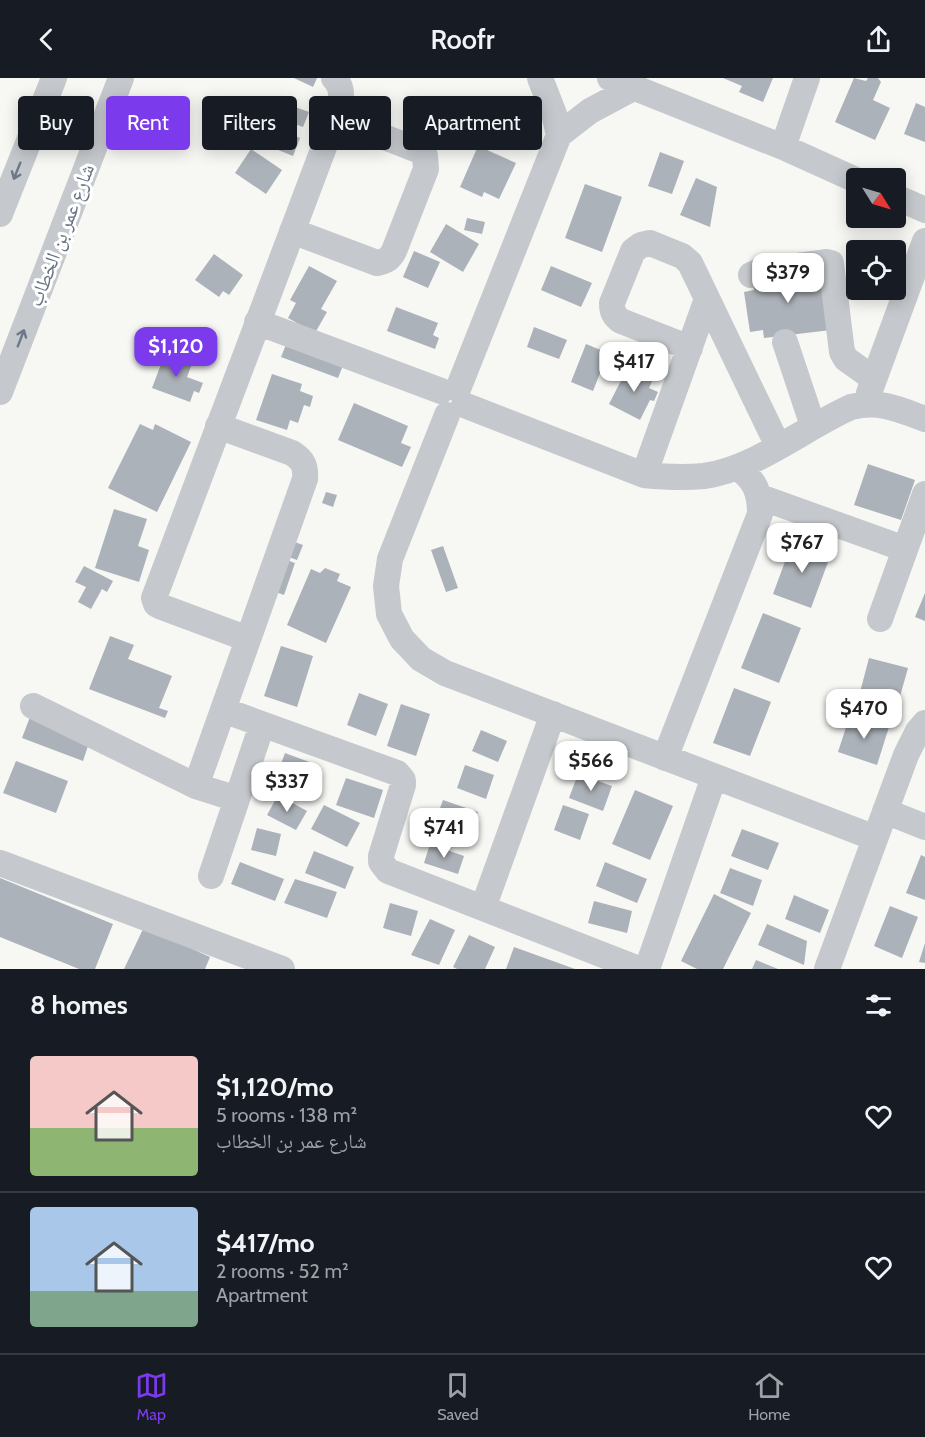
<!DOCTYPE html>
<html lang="en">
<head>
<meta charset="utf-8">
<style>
	body { margin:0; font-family:Cabin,"Noto Naskh Arabic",sans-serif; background:#242831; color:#f1f3f6; height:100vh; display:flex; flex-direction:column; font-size:22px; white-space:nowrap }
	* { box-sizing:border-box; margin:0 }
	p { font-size:20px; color:#9ea1a6 }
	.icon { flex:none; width:33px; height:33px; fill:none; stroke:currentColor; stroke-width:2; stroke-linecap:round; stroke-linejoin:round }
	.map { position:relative; height:891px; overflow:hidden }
	.drawer { display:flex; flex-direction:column; background:#171b24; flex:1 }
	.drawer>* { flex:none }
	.guide { position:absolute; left:18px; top:18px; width:600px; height:54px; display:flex; gap:12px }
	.needle { width:39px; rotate:127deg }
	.buttons { position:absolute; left:846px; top:90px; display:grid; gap:12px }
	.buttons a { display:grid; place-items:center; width:60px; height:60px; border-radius:6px; background:#171b24; box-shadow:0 3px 15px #0003; font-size:30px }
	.price { position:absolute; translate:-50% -51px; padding:0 14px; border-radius:12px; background:#fff; color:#222; font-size:20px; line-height:39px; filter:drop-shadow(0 2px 3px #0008) }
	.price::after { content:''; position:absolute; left:50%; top:36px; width:18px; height:14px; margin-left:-9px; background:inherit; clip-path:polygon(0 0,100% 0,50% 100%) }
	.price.selected { background:#7c3aed; color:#fff }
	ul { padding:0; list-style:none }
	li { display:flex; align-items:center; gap:18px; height:150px; padding:0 30px }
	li+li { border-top:2px solid #363941 }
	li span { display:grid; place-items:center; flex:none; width:168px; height:120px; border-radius:6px; color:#555 }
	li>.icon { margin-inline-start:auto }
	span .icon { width:72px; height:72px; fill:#fffc; stroke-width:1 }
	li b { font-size:26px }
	h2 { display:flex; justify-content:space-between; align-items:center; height:72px; padding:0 30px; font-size:26px }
	.chip { padding:0 21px; border-radius:6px; background:#171b24; box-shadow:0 3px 15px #0003; font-size:21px; line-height:54px }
	.chip.selected { background:#7c3aed; color:#fff }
	header { display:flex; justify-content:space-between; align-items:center; height:78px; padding:0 30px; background:#171b24; font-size:27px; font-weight:600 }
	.tabs { display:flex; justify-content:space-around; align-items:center; height:84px; border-top:2px solid #363941; background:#171b24; font-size:16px; color:#9ea1a6 }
	.tabs a { display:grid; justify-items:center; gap:3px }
	.tabs .selected { color:#7c3aed }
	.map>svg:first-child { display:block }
</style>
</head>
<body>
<header><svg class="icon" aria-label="back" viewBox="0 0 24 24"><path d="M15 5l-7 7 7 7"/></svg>Roofr<svg class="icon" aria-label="share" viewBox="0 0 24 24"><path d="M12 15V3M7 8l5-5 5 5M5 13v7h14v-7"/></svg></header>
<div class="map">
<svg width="925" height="891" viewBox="0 0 925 891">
	<rect width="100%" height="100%" fill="#f7f7f4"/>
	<!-- building -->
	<path fill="#acb2b9" d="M294 0H317L313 9Z
		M723 0H773L763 24 739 14 742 8Z
		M854 0 866 3 868 0H878L881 4 873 22 890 30 875 62 835 44Z
		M267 19 309 34 303 49 261 34Z
		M437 21 472 45 458 65 423 42Z
		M916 25 925 29V64L904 56Z
		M258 42 300 60 293 78 251 61Z
		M478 68 516 85 499 121 484 114 482 119 460 109Z
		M251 71 282 92 266 116 235 95Z
		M660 74 684 83 672 116 648 108Z
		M696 100 717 109 710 149 680 137Z
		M585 106 622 119 602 174 565 160Z
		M467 140 485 144 482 156 464 152Z
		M446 146 479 166 463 194 430 174Z
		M414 173 440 184 428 210 403 199Z
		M214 176 243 197 229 217 223 213 219 219 195 202Z
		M309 188 337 203 321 231 327 234 315 255 288 240 296 225 290 222Z
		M551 188 592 205 581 229 541 212Z
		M820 190 831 252 764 260 763 252 750 254 744 214 754 212 752 199Z
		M396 229 438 245 433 257 439 260 435 271 387 253Z
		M534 249 567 262 559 281 527 269Z
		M287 264 344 285 338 300 281 279Z
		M586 266 608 275 593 313 571 304Z
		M166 273 193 283 187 299 203 305 199 315 194 313 190 324 152 310Z
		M638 289 655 297 649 310 658 314 654 323 650 322 640 342 609 326 627 291 635 295Z
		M272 296 302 306 300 313 313 318 310 329 304 327 298 345 290 342 287 352 256 342Z
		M354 325 408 348 401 365 411 369 402 389 338 362Z
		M140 346 153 352 155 346 191 364 157 434 108 410Z
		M868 386 915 402 901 442 854 427Z
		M326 414 337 417 333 429 322 425Z
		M114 431 147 441 138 468 149 472 139 504 95 490Z
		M289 462 303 467 297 482 283 477Z
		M793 462 831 476 811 530 773 516Z
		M443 468 458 510 446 514 431 472Z
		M284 481 295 485 284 517 273 513Z
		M84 488 113 503 107 514 102 511 91 531 78 524 86 509 75 504Z
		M325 490 340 496 337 503 351 509 326 565 287 547 311 491 320 495Z
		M925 515V543L915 539Z
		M763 535 801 550 779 605 741 590Z
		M110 558 134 567 128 581 172 598 159 630 168 633 165 640 89 611Z
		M281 568 313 578 297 629 264 618Z
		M869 580 908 590 897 629 859 618Z
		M734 610 771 624 750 678 713 665Z
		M359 615 388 626 376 658 347 647Z
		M401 626 430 636 416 678 387 668Z
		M850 637 889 649 877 687 838 674Z
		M30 639 90 662 83 683 22 660Z
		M481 652 507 663 498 684 472 673Z
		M285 675 312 685 302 712 275 702Z
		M16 683 68 703 56 735 3 715Z
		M465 687 494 697 486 721 457 710Z
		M578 696 612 708 603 733 569 720Z
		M346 700 383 712 374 740 336 727Z
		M635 712 673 728 650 782 612 766Z
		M278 717 307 733 296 752 267 737Z
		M443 722 478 734 470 756 435 744Z
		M324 727 360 745 347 769 311 751Z
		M563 727 589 736 580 762 554 752Z
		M257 750 281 756 276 778 251 772Z
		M742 751 779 765 768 792 731 778Z
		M430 766 464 778 458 796 424 785Z
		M314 773 354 789 345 811 305 795Z
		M921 777 925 779V822L906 815Z
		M240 784 284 801 275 823 231 806Z
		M605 784 647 801 637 825 596 808Z
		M730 790 762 802 753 828 720 815Z
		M0 800 113 846 95 891H79L0 859Z
		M295 801 337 814 327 840 284 825Z
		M714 816 751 835 723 891H697L681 883Z
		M794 817 829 832 820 855 785 841Z
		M594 823 632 833 627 855 588 845Z
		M390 825 418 833 411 858 383 850Z
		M890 828 918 839 902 880 874 868Z
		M430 841 455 852 439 887 411 877Z
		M767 846 807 863 804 887 758 867Z
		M144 849 210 879 205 891H124Z
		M469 857 495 869 485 891H457L453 889Z
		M925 865V885L919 884Z
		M514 869 575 891H506Z
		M756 882 778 891H752Z"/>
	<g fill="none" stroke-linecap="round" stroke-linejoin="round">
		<!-- minor -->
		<path stroke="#c5c8cc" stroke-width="26" d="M540 0 554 36 559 57
			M610 0 783 69 856 102
			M783 69 807 0
			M896 119 925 132
			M0 136 54 0
			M292 153 377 185C386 183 390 181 394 173L426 91 425 78 420 73 335 40
			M751 197 760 193 827 184 831 185 842 274 846 281 874 301
			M257 244 441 313
			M785 264 813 348
			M690 270 621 243C614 238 612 234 612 225L633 173 641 167 650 165 682 178 690 185 778 368
			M458 311 559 57 590 33 635 9
			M0 314 121 0
			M869 315 925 163
			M464 327 644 397C664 399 684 400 704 398 755 391 804 350 851 329 880 322 898 331 925 341
			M447 337 390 481 386 508 389 536 402 561 421 581 445 595 875 760
			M644 397 707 221
			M760 419 905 471
			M880 541 925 416
			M248 561 162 529 156 526 154 520 335 40C340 26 346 12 334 0
			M33 628 196 708 237 721
			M223 632 397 695 403 702V707L381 778V784L388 793 639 891
			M665 680 760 436C760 414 755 402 737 389
			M196 708 305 401C306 388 303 382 292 375L218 348
			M885 733 925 749
			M0 785 282 891
			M211 798 262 647
			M483 830 553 636
			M647 891 714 699
			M827 891 906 677 918 653 925 645"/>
	</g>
	<!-- one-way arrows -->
	<defs><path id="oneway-shaft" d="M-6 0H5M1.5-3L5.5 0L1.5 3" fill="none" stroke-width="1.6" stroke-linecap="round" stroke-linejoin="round" transform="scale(1.5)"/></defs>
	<g stroke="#6b7889">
		<use href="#oneway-shaft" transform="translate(17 93) rotate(112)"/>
		<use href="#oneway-shaft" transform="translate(21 260) rotate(-69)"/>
	</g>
	<g text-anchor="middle" stroke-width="6" stroke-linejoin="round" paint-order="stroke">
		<!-- street labels -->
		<g font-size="20" fill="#667485" stroke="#fff">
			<text transform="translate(61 157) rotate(-69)" y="7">شارع عمر بن الخطاب</text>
		</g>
	</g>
</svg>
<div class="buttons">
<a><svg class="needle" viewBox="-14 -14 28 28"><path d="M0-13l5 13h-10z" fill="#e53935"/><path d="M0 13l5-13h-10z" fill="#9ea1a6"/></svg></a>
<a><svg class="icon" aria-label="locate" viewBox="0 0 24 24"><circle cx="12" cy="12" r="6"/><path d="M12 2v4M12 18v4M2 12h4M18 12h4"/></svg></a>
</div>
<b class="price" style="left:788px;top:226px">$379</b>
<b class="price selected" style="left:176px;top:300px">$1,120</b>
<b class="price" style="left:634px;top:315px">$417</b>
<b class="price" style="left:802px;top:496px">$767</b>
<b class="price" style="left:864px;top:662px">$470</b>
<b class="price" style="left:591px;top:714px">$566</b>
<b class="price" style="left:287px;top:735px">$337</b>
<b class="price" style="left:444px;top:781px">$741</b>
<div class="guide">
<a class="chip">Buy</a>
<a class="chip selected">Rent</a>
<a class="chip">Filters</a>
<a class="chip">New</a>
<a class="chip">Apartment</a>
</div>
</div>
<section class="drawer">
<h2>8 homes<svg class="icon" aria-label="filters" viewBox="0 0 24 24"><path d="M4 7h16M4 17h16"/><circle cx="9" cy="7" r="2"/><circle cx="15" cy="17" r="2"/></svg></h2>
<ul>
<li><span style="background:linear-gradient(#f6c9c9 60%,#8fb573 0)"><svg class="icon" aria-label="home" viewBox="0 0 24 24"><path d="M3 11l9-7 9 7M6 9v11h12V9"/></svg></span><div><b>$1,120/mo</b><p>5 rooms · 138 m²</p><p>شارع عمر بن الخطاب</p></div><svg class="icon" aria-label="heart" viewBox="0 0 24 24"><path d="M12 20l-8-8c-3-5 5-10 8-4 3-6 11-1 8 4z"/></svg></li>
<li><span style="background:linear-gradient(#a9c7e8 70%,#7fa58c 0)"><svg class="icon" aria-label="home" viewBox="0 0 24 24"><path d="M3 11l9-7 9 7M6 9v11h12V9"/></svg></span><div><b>$417/mo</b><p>2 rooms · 52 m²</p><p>Apartment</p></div><svg class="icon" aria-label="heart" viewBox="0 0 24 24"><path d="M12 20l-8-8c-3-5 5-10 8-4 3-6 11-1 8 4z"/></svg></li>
</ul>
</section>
<nav class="tabs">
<a class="selected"><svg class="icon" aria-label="map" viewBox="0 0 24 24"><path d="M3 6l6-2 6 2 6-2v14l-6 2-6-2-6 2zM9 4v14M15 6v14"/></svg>Map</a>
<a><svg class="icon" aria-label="saved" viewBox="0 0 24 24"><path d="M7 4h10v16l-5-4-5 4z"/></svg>Saved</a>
<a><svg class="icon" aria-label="home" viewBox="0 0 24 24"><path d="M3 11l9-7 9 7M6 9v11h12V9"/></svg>Home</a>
</nav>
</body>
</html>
